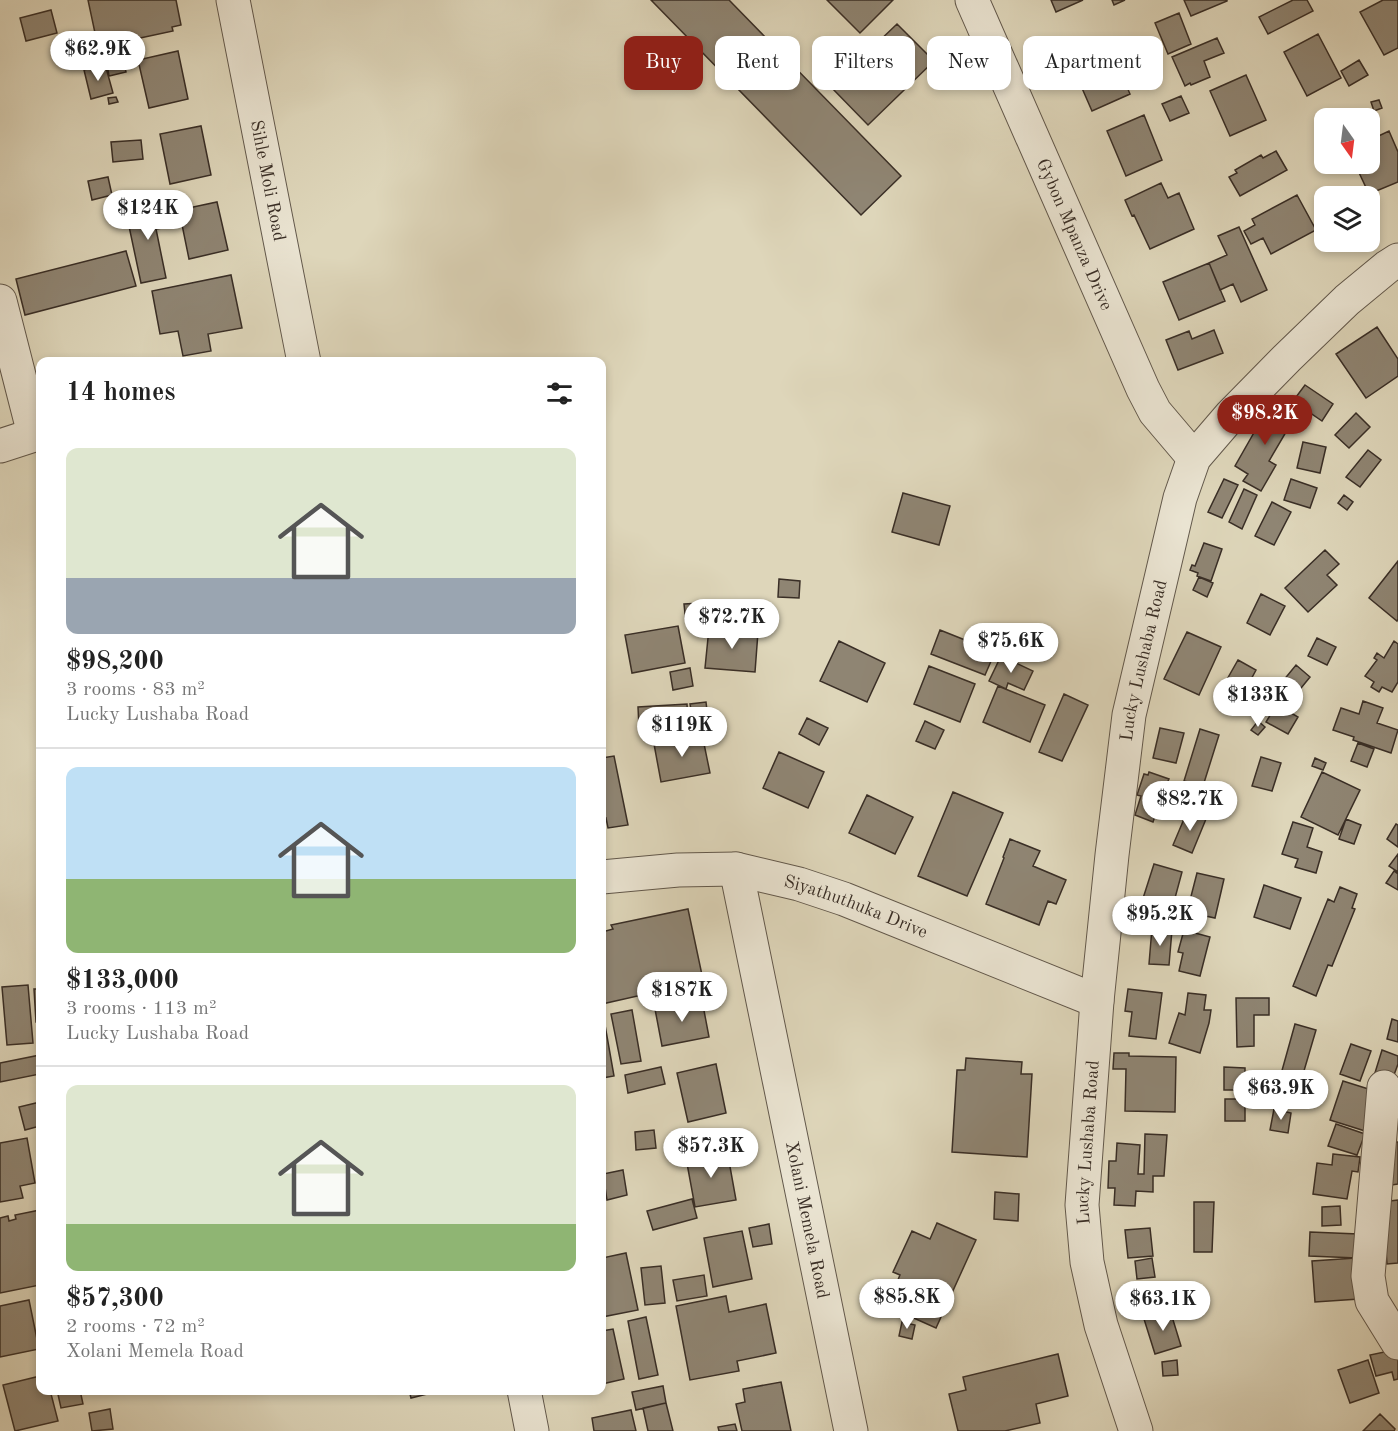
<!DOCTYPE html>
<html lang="en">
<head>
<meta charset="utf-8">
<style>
	body { margin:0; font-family:"Old Standard TT",serif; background:#f2f2f2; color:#222; height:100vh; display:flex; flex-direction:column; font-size:22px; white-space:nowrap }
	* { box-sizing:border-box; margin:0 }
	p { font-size:20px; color:#767676 }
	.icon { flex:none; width:33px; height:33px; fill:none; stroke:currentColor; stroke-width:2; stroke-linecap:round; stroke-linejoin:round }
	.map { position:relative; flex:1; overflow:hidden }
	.details { position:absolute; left:36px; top:357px; width:570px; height:1038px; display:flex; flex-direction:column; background:#fff; border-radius:12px; box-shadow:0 3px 9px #0003 }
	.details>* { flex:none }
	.top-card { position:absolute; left:624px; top:36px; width:570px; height:54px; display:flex; gap:12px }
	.needle { width:39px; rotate:166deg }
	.tools { position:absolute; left:1314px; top:108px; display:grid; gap:12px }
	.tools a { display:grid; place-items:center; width:66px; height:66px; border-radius:12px; background:#fff; box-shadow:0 3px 9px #0003; font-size:30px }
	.price { position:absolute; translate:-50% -51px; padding:0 14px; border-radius:21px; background:#fff; color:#222; font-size:20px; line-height:39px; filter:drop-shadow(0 2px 3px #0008) }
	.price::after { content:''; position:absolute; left:50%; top:36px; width:18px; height:14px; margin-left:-9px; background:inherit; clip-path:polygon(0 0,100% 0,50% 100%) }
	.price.on { background:#8f2418; color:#fff }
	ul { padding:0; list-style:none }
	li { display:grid; align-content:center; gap:12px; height:318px; padding:0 30px }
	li+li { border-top:2px solid #e0e0e0 }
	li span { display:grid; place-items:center; height:186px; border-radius:12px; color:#555 }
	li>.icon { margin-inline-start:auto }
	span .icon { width:108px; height:108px; fill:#fffc; stroke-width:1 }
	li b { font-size:26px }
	h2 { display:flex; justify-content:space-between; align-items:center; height:72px; padding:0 30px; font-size:26px }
	.pill { padding:0 21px; border-radius:12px; background:#fff; box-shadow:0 3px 9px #0003; font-size:21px; line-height:54px }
	.pill.on { background:#8f2418; color:#fff }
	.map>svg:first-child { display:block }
</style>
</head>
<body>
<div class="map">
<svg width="1398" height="1431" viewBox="0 0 1398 1431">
	<rect width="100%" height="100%" fill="#ded6ba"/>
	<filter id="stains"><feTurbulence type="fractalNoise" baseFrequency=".00333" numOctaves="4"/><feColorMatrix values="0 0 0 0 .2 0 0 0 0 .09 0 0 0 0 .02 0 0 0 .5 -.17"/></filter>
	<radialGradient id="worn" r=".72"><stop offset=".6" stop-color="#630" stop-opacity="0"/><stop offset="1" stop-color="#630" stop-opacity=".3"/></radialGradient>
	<!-- building -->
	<path fill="#8f8573" stroke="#392e26" stroke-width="1.5" d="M88 0H176L181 25 172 27 173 31 98 47Z
		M651 0H729L901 176 861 215Z
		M827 0H893L860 33Z
		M1051 0H1083L1056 12Z
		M1112 0H1125L1114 5Z
		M1184 0H1227V1L1191 16Z
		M1293 0H1307L1313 11 1268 34 1259 17Z
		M1383 0H1398V48L1384 55 1360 12Z
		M51 10 57 33 26 41 20 18Z
		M1179 13 1191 44 1168 54 1155 23Z
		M897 24 934 61 868 125 831 87Z
		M1318 34 1341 78 1307 96 1284 52Z
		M1217 38 1224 53 1204 61 1210 77 1191 85 1190 83 1185 86 1172 57Z
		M1110 47 1130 94 1092 111 1071 63Z
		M178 51 188 99 149 108 138 60Z
		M123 59 126 72 109 76 107 63Z
		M1359 60 1368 75 1349 86 1341 71Z
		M105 64 113 93 91 99 84 70Z
		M1246 75 1266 120 1230 136 1210 91Z
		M1181 96 1189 113 1170 121 1162 104Z
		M116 97 118 102 109 104 108 98Z
		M1379 100 1382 108 1374 111 1371 102Z
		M1144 115 1162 160 1126 176 1107 131Z
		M201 126 211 175 170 184 160 134Z
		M1389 131 1398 152V182L1369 194 1355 164H1370V140Z
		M141 140 143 159 113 162 111 142Z
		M1276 151 1287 170 1240 196 1229 177 1237 173 1235 170 1261 155 1263 158Z
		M108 177 112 195 92 200 88 181Z
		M1161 183 1168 198 1179 193 1194 229 1150 249 1134 215 1132 216 1125 200Z
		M1297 195 1316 230 1271 254 1263 238 1251 244 1244 231 1255 225 1252 219Z
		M217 202 228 250 189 259 179 210Z
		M165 204 169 227 156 229 166 278 141 283 126 212Z
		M1239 227 1267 290 1241 302 1233 284 1220 290 1209 263 1227 255 1218 236Z
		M126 251 136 286 25 315 16 279Z
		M1209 263 1225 301 1179 320 1163 282Z
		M231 275 242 328 208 334 211 351 183 356 178 331 160 334 152 291Z
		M1377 327 1398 359V376L1366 398 1336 354Z
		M1214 330 1223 353 1178 370 1166 340 1189 331 1192 339Z
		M1305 385 1333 404 1322 421 1293 401Z
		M1272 401 1296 415 1269 461 1276 465 1261 491 1243 481 1248 474 1235 466Z
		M1356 413 1370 427 1349 448 1335 435Z
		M1303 442 1326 447 1320 473 1297 468Z
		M1368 450 1381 460 1360 487 1346 477Z
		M1224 479 1238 485 1222 518 1208 512Z
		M1291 479 1317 488 1310 508 1284 500Z
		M1244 489 1257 495 1242 529 1229 522Z
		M903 493 950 506 939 545 892 532Z
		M1344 495 1353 502 1347 510 1338 503Z
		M1272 502 1291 512 1274 545 1255 536Z
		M1204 543 1222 549 1211 581 1197 576 1198 573 1190 570 1192 565 1195 566Z
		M1325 550 1339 564 1327 575 1337 585 1308 612 1285 588Z
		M1398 561V619L1397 621 1369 598Z
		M1199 577 1213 583 1207 597 1193 590Z
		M779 579 800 581 799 598 778 597Z
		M1261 594 1285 606 1270 635 1247 623Z
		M702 603 704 622 686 623 684 604Z
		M678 626 685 663 632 673 625 635Z
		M709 628 758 632 755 672 705 668Z
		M940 630 995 652 985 675 931 654Z
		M1187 632 1221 647 1199 695 1164 679Z
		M1317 638 1336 647 1327 665 1308 656Z
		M839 641 885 663 867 702 820 681Z
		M1394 641 1398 644V682L1392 692 1382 687 1379 692 1371 687 1374 682 1365 676 1377 660 1374 658 1377 653 1384 658Z
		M1001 656 1033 671 1024 690 1008 683 1006 689 989 681Z
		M1238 660 1256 670 1236 707 1217 697Z
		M1296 665 1310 677 1297 693 1283 681Z
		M929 666 975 684 960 722 914 704Z
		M690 668 693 686 673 690 670 672Z
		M998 686 1045 705 1030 742 983 722Z
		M1286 689 1301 697 1291 713 1298 717 1288 734 1266 722Z
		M1064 694 1088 705 1062 761 1039 752Z
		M1363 701 1383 708 1377 723 1398 730 1391 753 1353 740 1354 737 1333 730 1341 708 1359 714Z
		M706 702 708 719 693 721 690 704Z
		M687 704 688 724 639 727 638 707Z
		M807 718 828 728 819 745 799 734Z
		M925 721 944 730 935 749 916 741Z
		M1258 721 1265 727 1258 735 1251 730Z
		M1160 728 1184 733 1176 763 1153 758Z
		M1200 729 1219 735 1203 786 1184 781Z
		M702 734 710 773 661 782 654 744Z
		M1358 743 1374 749 1367 767 1351 761Z
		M779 752 824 772 808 808 763 788Z
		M614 756 628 825 608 828 606 818 602 819V758Z
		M1261 757 1281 763 1272 791 1252 786Z
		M1315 758 1326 763 1323 770 1312 766Z
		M1149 772 1169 779 1168 781 1216 796 1210 815 1179 805 1178 810 1159 804 1153 822 1135 815 1141 796 1137 795 1144 774 1148 775Z
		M1322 772 1360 790 1338 835 1301 817Z
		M953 792 1003 813 967 896 918 876Z
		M867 795 913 817 895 854 849 833Z
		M1187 812 1206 819 1192 853 1173 845Z
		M1346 819 1361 825 1354 844 1339 839Z
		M1293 822 1313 828 1307 847 1322 852 1316 873 1295 867 1298 859 1282 854Z
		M1396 824 1398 825V847L1387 839Z
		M1010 839 1040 851 1033 866 1066 880 1056 904 1048 901 1039 925 986 904 1004 858 1003 857Z
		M1398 854V872L1389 866Z
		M1154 864 1182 872 1175 898 1179 899 1172 925 1138 914Z
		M1394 871 1398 874V890L1386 883Z
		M1197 873 1224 879 1215 918 1187 912Z
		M1264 885 1301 898 1290 929 1254 917Z
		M1340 887 1357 894 1352 908 1355 909 1332 966 1328 965 1316 996 1293 986 1328 899 1334 902Z
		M688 909 702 975 640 988 642 995 602 1004V932L613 929 611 925Z
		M1185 909H1196L1195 925H1184Z
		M1152 928 1172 930 1169 965 1149 964Z
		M1184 930 1210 937 1200 976 1179 971 1183 953 1178 952Z
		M28 985 33 1043 7 1045 2 987Z
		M34 989H40V1022H36Z
		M1128 989 1162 993 1156 1039 1129 1036 1132 1012 1125 1011Z
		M1188 993 1206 995 1204 1010H1211L1209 1023 1200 1053 1169 1043 1179 1013 1185 1015Z
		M1236 998H1269V1015H1254V1046L1237 1047Z
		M702 1000 709 1037 662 1046 655 1009Z
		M602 1008 614 1076 602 1078Z
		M632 1010 641 1061 621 1064 611 1014Z
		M1392 1019 1398 1021V1042L1387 1039Z
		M1295 1024 1316 1030 1296 1098 1276 1092Z
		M1351 1044 1371 1051 1360 1081 1340 1074Z
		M1382 1050 1398 1056V1064L1391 1083 1374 1076Z
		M1114 1053H1129V1056L1176 1057 1175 1112 1125 1111 1126 1069H1113Z
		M40 1055V1074L0 1082V1063Z
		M966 1058 1022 1062 1021 1074H1032L1027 1157 952 1152 957 1070H965Z
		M716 1064 726 1113 688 1122 677 1073Z
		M661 1067 665 1084 628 1093 625 1075Z
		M1224 1067 1245 1068V1090H1224Z
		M1343 1081 1378 1092 1365 1131 1330 1120Z
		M1225 1099H1245V1121H1225Z
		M40 1102V1126L25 1130 19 1107Z
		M1274 1109 1291 1113 1288 1133 1270 1130Z
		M1336 1124 1365 1134 1357 1155 1328 1146Z
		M654 1130 656 1148 636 1150 635 1132Z
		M1145 1134 1167 1135 1164 1176H1153V1192L1136 1191 1135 1206 1114 1205 1115 1188H1108L1109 1161H1116L1117 1143 1140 1145 1138 1174H1144Z
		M27 1138 35 1183 20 1186 23 1198 0 1202V1143Z
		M1398 1142V1184L1392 1185 1387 1143Z
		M727 1150 736 1200 695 1207 686 1158Z
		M1333 1154 1360 1157 1358 1172 1352 1171 1347 1199 1313 1194 1317 1163 1332 1165Z
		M623 1170 627 1195 607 1200 603 1174Z
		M995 1192 1019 1194 1018 1221 994 1219Z
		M692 1199 697 1218 653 1230 647 1211Z
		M1398 1200V1263L1387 1264 1382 1202Z
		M1194 1202H1214L1212 1252H1194Z
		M1340 1206 1341 1225 1322 1226V1207Z
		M40 1210V1285L0 1293V1218L8 1216 9 1221 16 1219 15 1215Z
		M937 1223 976 1240 936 1328 887 1306 900 1275 893 1272 912 1231 930 1239Z
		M769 1224 772 1244 753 1247 749 1228Z
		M1150 1228 1153 1256 1128 1258 1125 1230Z
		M742 1231 752 1279 713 1287 704 1238Z
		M1310 1232 1358 1234 1357 1258 1309 1256Z
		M626 1253 638 1310 602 1317V1258Z
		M1152 1258 1155 1277 1137 1279 1135 1261Z
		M1356 1258 1359 1299 1315 1302 1312 1261Z
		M661 1266 665 1303 645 1305 641 1268Z
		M704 1275 707 1296 677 1301 673 1280Z
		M726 1296 729 1312 766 1304 776 1353 737 1361 739 1371 690 1380 676 1306Z
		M29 1300 39 1349 0 1357V1306Z
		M1170 1310 1181 1346 1155 1354 1144 1319Z
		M646 1317 658 1375 639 1379 628 1321Z
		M902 1322 915 1325 912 1339 899 1336Z
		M613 1329 624 1379 602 1384V1331Z
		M1389 1351 1398 1356V1379L1394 1380 1392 1372 1376 1376 1370 1355Z
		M1058 1354 1068 1396 1036 1404 1040 1423 1005 1431H958L949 1394 966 1390 963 1377Z
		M1177 1360 1178 1375 1163 1376 1162 1362Z
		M1368 1360 1379 1393 1350 1403 1338 1370Z
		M40 1376V1390H50L58 1421 15 1431 3 1385Z
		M781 1382 791 1431H742L736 1404 745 1402 743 1389Z
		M663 1386 666 1403 636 1410 632 1392Z
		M57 1390H80L83 1404 61 1408Z
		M409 1390H443L411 1398Z
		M666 1403 673 1431H648L643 1408Z
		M110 1409 113 1429 92 1431 89 1413Z
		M631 1410 636 1431H594L592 1418Z
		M1380 1414 1395 1429 1394 1431H1363Z
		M735 1424 737 1431H719L718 1427Z"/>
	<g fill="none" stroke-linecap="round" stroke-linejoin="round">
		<!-- street casing -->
		<g stroke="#62584b" stroke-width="35">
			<g id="street">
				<path id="s1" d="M233 0 304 362"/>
				<path id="s2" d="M972 0 1143 389 1155 412 1194 458"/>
				<path d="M0 301 34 434"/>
				<path d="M0 446 40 433"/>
				<path id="s3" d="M736 869 851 1431"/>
				<path id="s4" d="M602 877 678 870 736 869 799 884 844 899 1097 1001"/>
				<path d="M1384 1087 1368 1276 1372 1301 1398 1343"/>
				<path d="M524 1390 532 1431"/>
				<path id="s5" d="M1136 1431 1101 1325 1087 1262 1082 1205 1097 1001 1112 855 1129 715 1180 498 1194 458 1231 415 1287 358 1347 300 1387 267 1398 260"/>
			</g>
		</g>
		<!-- street -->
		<use href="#street" stroke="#eae4d2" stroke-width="33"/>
	</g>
	<g text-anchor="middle" stroke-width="6" stroke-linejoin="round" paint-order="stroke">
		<!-- street labels -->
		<g font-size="18" fill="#392e26" stroke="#eae4d2">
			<text dy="6" stroke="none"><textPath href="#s1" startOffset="184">Sihle Moli Road</textPath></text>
			<text dy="6" stroke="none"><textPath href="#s2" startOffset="256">Gybon Mpanza Drive</textPath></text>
			<text dy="6" stroke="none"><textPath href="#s5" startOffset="782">Lucky Lushaba Road</textPath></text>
			<text dy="6" stroke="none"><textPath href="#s4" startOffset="260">Siyathuthuka Drive</textPath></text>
			<text dy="6" stroke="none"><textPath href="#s5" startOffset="296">Lucky Lushaba Road</textPath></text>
			<text dy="6" stroke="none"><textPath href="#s3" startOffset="358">Xolani Memela Road</textPath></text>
		</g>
	</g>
	<rect width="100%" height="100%" filter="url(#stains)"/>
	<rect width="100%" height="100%" fill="url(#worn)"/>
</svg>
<div class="tools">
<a><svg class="needle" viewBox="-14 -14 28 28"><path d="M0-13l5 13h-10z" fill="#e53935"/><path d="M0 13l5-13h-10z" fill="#767676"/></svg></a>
<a><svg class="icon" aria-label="layers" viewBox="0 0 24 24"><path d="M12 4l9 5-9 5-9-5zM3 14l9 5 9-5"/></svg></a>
</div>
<b class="price" style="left:98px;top:82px">$62.9K</b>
<b class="price" style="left:148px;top:241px">$124K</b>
<b class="price on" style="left:1265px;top:446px">$98.2K</b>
<b class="price" style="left:732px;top:650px">$72.7K</b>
<b class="price" style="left:1011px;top:674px">$75.6K</b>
<b class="price" style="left:1258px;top:728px">$133K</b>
<b class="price" style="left:682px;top:758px">$119K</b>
<b class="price" style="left:1190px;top:832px">$82.7K</b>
<b class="price" style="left:1160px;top:947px">$95.2K</b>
<b class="price" style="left:682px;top:1023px">$187K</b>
<b class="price" style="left:1281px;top:1121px">$63.9K</b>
<b class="price" style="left:711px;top:1179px">$57.3K</b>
<b class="price" style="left:907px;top:1330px">$85.8K</b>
<b class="price" style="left:1163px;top:1332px">$63.1K</b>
<div class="top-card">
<a class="pill on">Buy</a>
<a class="pill">Rent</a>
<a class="pill">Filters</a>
<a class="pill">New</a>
<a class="pill">Apartment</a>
</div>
<section class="details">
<h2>14 homes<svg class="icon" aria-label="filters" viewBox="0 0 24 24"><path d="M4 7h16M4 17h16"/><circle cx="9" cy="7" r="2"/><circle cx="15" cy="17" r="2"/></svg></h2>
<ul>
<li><span style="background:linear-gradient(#dfe7d0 70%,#9aa5b1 0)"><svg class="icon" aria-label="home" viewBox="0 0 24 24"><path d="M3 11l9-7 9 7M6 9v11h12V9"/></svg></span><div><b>$98,200</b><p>3 rooms · 83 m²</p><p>Lucky Lushaba Road</p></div></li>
<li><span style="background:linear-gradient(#bfe0f5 60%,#8fb573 0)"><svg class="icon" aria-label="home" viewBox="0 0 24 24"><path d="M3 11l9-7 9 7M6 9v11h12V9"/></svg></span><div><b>$133,000</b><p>3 rooms · 113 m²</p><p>Lucky Lushaba Road</p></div></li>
<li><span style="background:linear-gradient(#dfe7d0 75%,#8fb573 0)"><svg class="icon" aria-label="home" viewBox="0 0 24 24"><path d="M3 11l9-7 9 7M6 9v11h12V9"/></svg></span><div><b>$57,300</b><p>2 rooms · 72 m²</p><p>Xolani Memela Road</p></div></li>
</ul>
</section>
</div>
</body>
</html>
